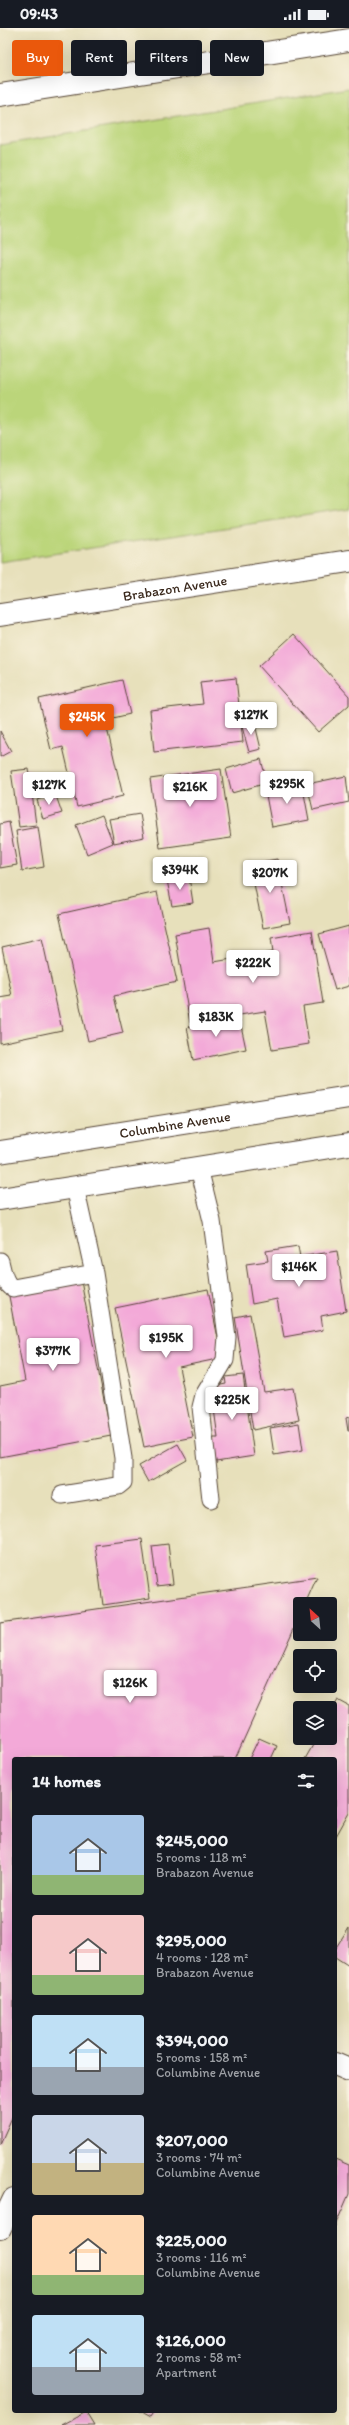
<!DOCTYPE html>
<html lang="en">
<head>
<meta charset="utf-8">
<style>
	body { margin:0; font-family:Itim,sans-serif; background:#20242c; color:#f1f3f6; height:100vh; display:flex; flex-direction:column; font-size:15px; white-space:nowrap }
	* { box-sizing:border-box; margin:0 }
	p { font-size:13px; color:#9ea1a6 }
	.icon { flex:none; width:22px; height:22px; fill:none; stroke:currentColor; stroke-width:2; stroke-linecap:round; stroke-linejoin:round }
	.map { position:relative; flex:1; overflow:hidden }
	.drawer { position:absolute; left:12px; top:1729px; width:325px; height:656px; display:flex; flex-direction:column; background:#171b24; border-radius:4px; box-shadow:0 4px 16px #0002 }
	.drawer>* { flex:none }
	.hud { position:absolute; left:12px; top:12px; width:325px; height:36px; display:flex; gap:8px }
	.needle { width:26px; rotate:333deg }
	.buttons { position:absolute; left:293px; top:1569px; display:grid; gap:8px }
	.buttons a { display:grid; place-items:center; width:44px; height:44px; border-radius:4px; background:#171b24; box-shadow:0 4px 16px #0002; font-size:20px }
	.price { position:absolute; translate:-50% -34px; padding:0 9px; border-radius:4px; background:#fff; color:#222; font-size:13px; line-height:26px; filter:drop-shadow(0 1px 2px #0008) }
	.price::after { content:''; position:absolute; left:50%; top:24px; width:12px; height:9px; margin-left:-6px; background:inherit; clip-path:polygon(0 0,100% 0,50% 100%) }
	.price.selected { background:#ea580c; color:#fff }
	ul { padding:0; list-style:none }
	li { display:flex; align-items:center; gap:12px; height:100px; padding:0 20px }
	li span { display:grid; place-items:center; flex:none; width:112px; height:80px; border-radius:4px; color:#555 }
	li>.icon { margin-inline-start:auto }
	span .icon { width:48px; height:48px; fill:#fffc; stroke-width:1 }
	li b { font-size:17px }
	h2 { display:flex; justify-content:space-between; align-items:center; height:48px; padding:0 20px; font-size:17px }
	.pill { padding:0 14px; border-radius:4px; background:#171b24; box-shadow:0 4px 16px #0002; font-size:14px; line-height:36px }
	.pill.selected { background:#ea580c; color:#fff }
	.status { display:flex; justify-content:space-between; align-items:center; height:28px; padding:0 20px; background:#171b24; direction:ltr }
	.status svg { height:11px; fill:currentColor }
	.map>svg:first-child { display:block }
</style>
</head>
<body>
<div class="status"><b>09:43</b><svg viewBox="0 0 49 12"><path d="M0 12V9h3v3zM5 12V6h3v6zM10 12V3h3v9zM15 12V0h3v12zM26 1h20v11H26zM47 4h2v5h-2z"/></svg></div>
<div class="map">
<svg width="349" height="2397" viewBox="0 0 349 2397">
	<rect width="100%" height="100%" fill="#fcf5e5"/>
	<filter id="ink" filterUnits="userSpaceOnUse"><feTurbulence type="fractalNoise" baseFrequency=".025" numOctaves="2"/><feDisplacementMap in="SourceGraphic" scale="8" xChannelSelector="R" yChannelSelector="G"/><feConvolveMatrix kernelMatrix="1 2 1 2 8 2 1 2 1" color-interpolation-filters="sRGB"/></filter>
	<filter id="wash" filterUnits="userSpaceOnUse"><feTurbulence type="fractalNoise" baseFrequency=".012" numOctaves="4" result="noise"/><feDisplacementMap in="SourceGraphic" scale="16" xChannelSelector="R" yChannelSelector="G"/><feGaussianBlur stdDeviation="0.9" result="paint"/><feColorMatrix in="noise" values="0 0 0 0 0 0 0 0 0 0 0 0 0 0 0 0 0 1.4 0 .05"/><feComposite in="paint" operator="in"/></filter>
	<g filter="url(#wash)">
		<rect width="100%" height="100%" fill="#e7e0bb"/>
		<!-- green -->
		<path fill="#bbd57a" stroke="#7b804c" d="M349 60V481L0 534V117Z"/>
		<g id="blocks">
			<!-- building -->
			<path fill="#f3a9d8" d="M294 606 349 668V677L318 704 259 638Z
				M236 650 243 714 154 724 150 682 203 676 200 654Z
				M122 652 130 686 105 692 123 768 77 779 63 719 51 722 39 671Z
				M254 692 261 721 249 724 241 695Z
				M0 703 11 723 0 729Z
				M261 731 267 755 232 765 226 741Z
				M29 741 36 797 19 799 11 743Z
				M221 741 231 810 160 820 150 751Z
				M346 748 349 774 313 782 307 756Z
				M302 755 309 792 272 799 265 762Z
				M55 765 62 785 43 791 37 772Z
				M140 786 144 809 114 815 109 791Z
				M102 787 113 815 87 826 76 797Z
				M9 794 17 837 0 840V796Z
				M38 799 44 839 22 843 16 803Z
				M277 831 290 895 263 900 250 836Z
				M189 849 193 875 172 878 167 852Z
				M157 864 177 954 114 968 123 1005 88 1013 59 886Z
				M349 898V958L335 962 319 906Z
				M209 900 214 934 273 924 271 910 312 903 323 975 303 978 309 1016 272 1022 265 983 190 995 175 906Z
				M42 910 62 1002 0 1015V970L12 968 2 919Z
				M239 988 246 1021 193 1032 187 999Z
				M298 1218 300 1229 337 1223 346 1283 321 1288 323 1302 284 1309 277 1271 252 1276 246 1236 268 1233 266 1223Z
				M80 1248 111 1408 0 1429V1358L25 1353 8 1263Z
				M208 1261 222 1330 179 1339 193 1409 144 1419 115 1280Z
				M250 1286 264 1364 293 1360 299 1392 253 1402 235 1289Z
				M243 1347 254 1428 216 1434 212 1410H218L211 1359 226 1356 225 1349Z
				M349 1389V1403H348L346 1390Z
				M299 1395 303 1422 274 1427 270 1400Z
				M178 1416 187 1432 148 1454 139 1438Z
				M142 1511 150 1570 103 1577 95 1517Z
				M168 1516 173 1556 157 1558 152 1518Z
				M317 1549 305 1576H300V1587L235 1731H14V2085L0 2116V1595Z
				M338 1672 349 1678V1785L335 1810V1731H305L317 1710H330V1686Z
				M259 1710 277 1718 271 1731H249Z
				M349 1900V1938L335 1929V1922Z
				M335 2131 349 2137V2166L335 2198Z
				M139 2383H154L150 2389Z
				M86 2384 94 2397H62Z"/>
		</g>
	</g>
	<g filter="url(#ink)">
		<use href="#blocks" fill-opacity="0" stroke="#554536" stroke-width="1"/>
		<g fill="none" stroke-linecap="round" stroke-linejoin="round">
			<!-- service casing -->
			<g stroke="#554536" stroke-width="19">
				<path id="service" d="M199 1140 212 1193 227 1309 225 1332 204 1367 201 1379 211 1471
					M0 1233C2 1241 4 1256 13 1260L94 1245 75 1159
					M62 1467 118 1458 123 1454V1430L94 1245"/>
			</g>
			<!-- minor casing -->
			<g stroke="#554536" stroke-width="24">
				<g id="minor">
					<path d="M0 67 349 12"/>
					<path id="s1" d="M0 587 349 533"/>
					<path d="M335 2036 349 2042"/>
					<path d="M0 2200 14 2171"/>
				</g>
			</g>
			<!-- secondary casing -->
			<g stroke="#554536" stroke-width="24">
				<g id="secondary">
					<path id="s2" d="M0 1124 349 1069"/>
					<path d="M0 1171 349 1116"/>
				</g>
			</g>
			<!-- service -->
			<use href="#service" stroke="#fff" stroke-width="17"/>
			<!-- minor -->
			<use href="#minor" stroke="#fff" stroke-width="22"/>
			<!-- secondary -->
			<use href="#secondary" stroke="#fff" stroke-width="22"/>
		</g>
	</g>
	<g text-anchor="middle" stroke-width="3.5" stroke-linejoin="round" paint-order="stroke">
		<!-- street labels -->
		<g font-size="14" fill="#3b2a1e" stroke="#fcf5e5">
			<text dy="5" stroke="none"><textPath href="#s1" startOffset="177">Brabazon Avenue</textPath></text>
			<text dy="5" stroke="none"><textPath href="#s2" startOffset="177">Columbine Avenue</textPath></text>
		</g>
	</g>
</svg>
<div class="buttons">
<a><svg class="needle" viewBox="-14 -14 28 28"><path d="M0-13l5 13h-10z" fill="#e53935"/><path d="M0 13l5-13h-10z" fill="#9ea1a6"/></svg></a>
<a><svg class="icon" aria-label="locate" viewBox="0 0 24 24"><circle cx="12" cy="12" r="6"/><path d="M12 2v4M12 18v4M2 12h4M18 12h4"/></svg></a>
<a><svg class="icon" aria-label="layers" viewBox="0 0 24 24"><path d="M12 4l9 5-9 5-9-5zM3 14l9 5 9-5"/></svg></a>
</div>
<b class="price" style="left:251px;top:708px">$127K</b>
<b class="price selected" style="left:87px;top:710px">$245K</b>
<b class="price" style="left:287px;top:777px">$295K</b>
<b class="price" style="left:49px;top:778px">$127K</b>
<b class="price" style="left:190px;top:780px">$216K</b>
<b class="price" style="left:180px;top:863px">$394K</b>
<b class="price" style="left:270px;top:866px">$207K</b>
<b class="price" style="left:253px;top:956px">$222K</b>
<b class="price" style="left:216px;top:1010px">$183K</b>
<b class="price" style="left:299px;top:1260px">$146K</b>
<b class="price" style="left:166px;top:1331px">$195K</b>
<b class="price" style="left:53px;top:1344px">$377K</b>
<b class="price" style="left:232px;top:1393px">$225K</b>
<b class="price" style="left:130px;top:1676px">$126K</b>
<div class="hud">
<a class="pill selected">Buy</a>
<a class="pill">Rent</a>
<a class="pill">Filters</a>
<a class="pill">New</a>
</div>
<section class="drawer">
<h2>14 homes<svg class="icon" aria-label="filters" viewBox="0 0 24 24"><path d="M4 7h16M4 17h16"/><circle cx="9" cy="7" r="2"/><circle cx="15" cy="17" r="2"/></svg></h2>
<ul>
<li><span style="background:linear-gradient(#a9c7e8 75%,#8fb573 0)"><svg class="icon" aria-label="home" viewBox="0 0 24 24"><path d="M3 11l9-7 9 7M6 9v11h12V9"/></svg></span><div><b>$245,000</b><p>5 rooms · 118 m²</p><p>Brabazon Avenue</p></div></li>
<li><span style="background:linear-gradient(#f6c9c9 75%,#8fb573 0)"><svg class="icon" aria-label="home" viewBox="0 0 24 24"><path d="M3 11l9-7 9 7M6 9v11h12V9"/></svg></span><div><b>$295,000</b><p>4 rooms · 128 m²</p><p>Brabazon Avenue</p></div></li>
<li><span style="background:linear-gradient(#bfe0f5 65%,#9aa5b1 0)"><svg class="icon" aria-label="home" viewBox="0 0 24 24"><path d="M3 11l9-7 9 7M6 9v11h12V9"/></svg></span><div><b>$394,000</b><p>5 rooms · 158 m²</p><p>Columbine Avenue</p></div></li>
<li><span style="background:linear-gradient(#c9d6e8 60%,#c2b280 0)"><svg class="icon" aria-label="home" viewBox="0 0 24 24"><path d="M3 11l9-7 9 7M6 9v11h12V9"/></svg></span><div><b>$207,000</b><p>3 rooms · 74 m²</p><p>Columbine Avenue</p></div></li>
<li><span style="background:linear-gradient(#ffd9b3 75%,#8fb573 0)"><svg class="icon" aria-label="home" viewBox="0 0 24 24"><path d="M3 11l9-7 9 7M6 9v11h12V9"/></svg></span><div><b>$225,000</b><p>3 rooms · 116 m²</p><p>Columbine Avenue</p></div></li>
<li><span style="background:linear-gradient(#bfe0f5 65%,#9aa5b1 0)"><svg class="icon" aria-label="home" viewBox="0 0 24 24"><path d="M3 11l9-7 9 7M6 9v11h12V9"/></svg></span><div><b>$126,000</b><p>2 rooms · 58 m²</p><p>Apartment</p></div></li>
</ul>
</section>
</div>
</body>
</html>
